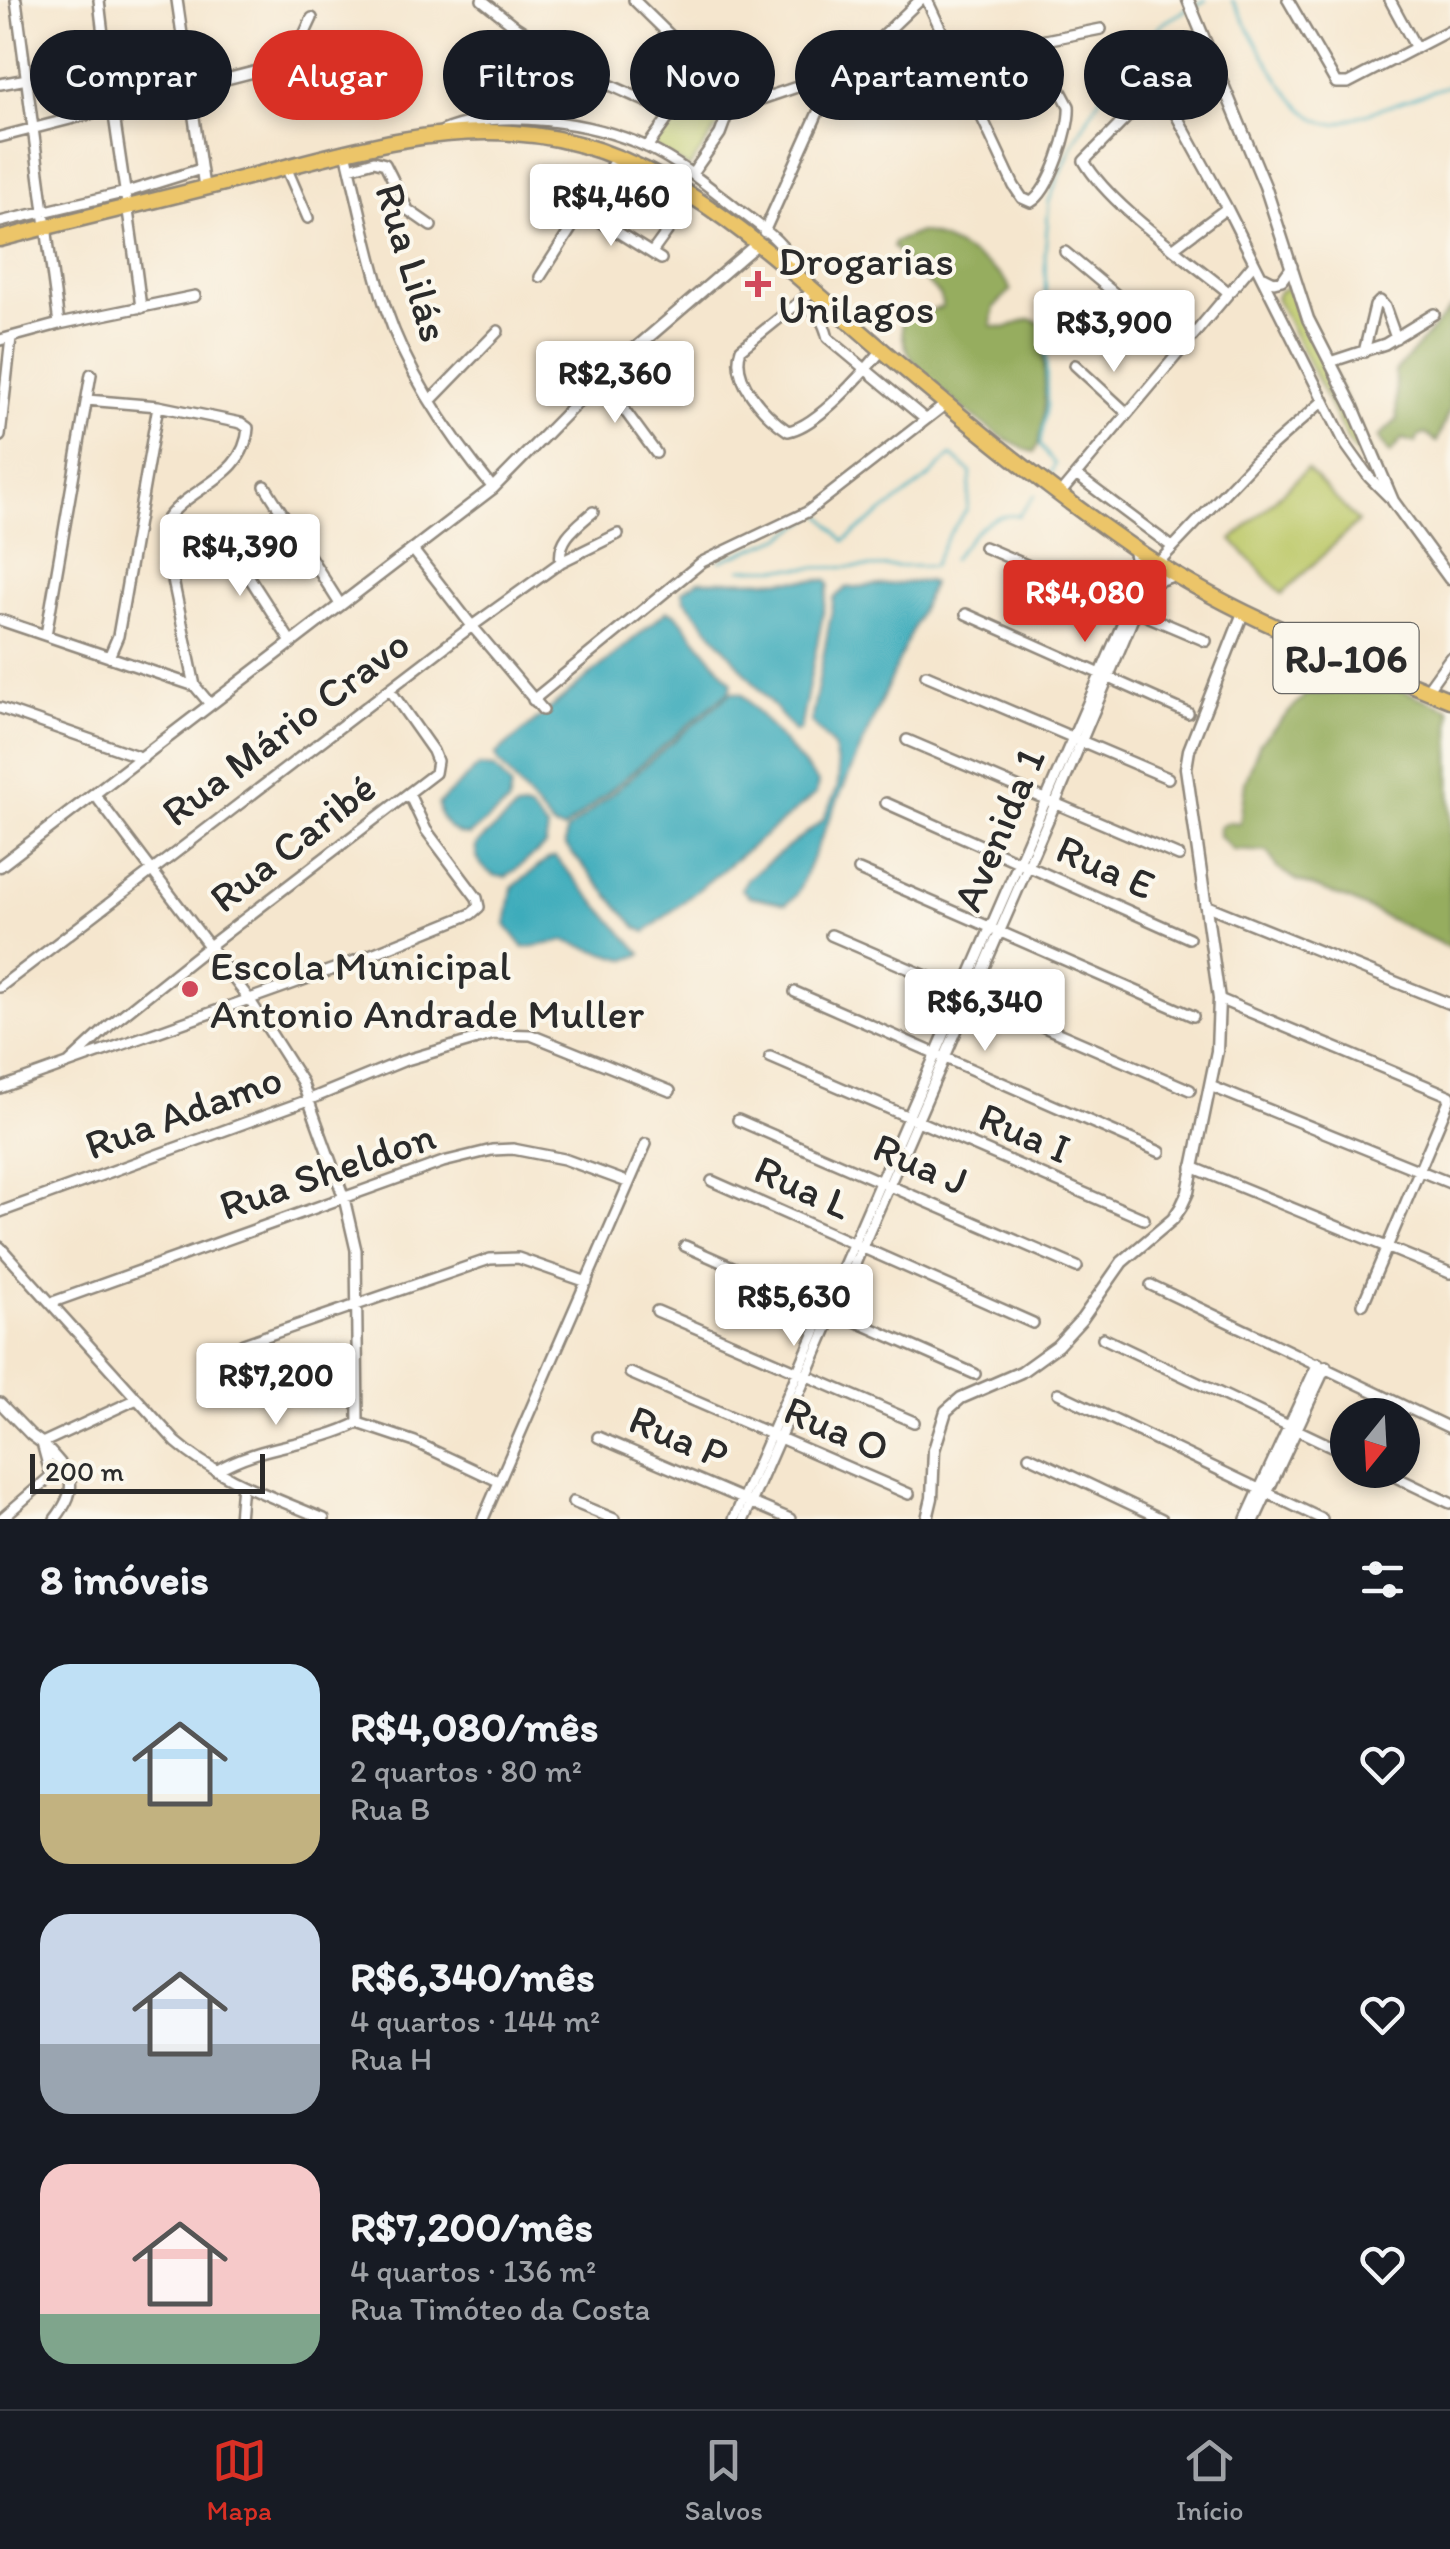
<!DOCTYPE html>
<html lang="pt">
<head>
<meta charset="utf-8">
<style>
	body { margin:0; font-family:Itim,sans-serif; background:#242831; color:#f1f3f6; height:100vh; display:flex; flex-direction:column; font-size:38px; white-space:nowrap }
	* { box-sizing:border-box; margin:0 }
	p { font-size:32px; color:#9ea1a6 }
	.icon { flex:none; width:55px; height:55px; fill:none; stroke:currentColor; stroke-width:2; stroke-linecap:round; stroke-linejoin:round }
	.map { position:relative; height:1519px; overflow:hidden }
	.details { display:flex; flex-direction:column; background:#171b24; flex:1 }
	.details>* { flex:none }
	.top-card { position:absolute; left:30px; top:30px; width:1390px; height:90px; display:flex; gap:20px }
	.needle { width:65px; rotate:198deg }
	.tools { position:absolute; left:1330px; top:1398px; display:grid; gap:20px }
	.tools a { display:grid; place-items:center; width:90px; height:90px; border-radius:50%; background:#171b24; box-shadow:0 5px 15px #0003; font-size:50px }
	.scale { position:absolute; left:30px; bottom:25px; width:235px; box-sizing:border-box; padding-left:10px; border:5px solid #2b2b2b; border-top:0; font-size:28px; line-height:35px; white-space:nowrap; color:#2b2b2b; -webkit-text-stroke:8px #fbf7ec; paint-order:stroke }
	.price { position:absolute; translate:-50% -85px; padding:0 22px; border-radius:10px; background:#fff; color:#222; font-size:32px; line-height:65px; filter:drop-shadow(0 2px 5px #0008) }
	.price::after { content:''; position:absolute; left:50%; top:60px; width:30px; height:22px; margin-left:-15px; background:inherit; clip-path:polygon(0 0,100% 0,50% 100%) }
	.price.current { background:#d93025; color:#fff }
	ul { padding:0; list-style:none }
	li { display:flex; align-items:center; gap:30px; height:250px; padding:0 40px }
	li span { display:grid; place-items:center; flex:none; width:280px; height:200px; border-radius:30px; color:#555 }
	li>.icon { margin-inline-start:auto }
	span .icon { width:120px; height:120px; fill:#fffc; stroke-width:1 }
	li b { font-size:42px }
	h2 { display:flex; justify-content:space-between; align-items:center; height:120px; padding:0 40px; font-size:42px }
	.chip { padding:0 35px; border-radius:45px; background:#171b24; box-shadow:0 5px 15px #0003; font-size:35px; line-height:90px }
	.chip.current { background:#d93025; color:#fff }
	.menu { display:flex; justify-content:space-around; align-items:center; height:140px; border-top:2px solid #363941; background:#171b24; font-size:28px; color:#9ea1a6 }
	.menu a { display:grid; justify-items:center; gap:5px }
	.menu .current { color:#d93025 }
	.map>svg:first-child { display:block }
</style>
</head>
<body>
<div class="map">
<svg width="1450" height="1519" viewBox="0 0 1450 1519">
	<rect width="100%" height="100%" fill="#fbf7ec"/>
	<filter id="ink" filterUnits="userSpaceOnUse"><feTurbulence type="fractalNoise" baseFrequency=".01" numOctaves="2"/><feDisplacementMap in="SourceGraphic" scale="20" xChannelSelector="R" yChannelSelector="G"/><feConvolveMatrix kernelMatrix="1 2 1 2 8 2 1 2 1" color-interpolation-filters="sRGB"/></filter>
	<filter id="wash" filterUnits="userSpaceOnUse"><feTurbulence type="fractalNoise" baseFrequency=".0048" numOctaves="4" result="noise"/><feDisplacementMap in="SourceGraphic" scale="40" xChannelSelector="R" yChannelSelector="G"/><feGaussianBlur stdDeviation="2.25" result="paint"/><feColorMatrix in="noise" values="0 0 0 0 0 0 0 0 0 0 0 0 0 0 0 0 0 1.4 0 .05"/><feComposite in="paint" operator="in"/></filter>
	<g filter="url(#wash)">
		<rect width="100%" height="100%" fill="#f5e6ce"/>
		<!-- green -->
		<path fill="#bdc96b" stroke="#747a4b" stroke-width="2.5" d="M708 116 720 119V123L689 168 656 149 653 143C670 122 680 117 708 116Z
			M1288 288 1295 289 1378 471 1372 474 1349 443 1276 298 1279 291Z
			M1307 469 1358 522 1282 594 1232 540Z"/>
		<!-- forest -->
		<path fill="#96ad5f" stroke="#606c45" stroke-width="2.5" d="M920 232C942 235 1004 269 1011 290L994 307 991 326 1005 328 1030 319 1041 323C1043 355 1051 426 1034 452 1005 446 929 385 913 360 905 349 901 335 902 322L911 316 943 307 940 296 893 247 894 242Z
			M1450 309V408L1437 442 1425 434 1418 437 1416 443 1402 439 1390 454 1378 438 1397 420 1395 372Z
			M1367 677 1450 709V948L1352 901 1298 881 1277 868 1268 852 1233 850 1219 836V827L1230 822 1240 823 1245 782 1260 743 1307 693C1341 697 1339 683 1367 677Z"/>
		<!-- water -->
		<path fill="#3eacbb" stroke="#346c73" stroke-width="2.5" d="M826 580 829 584 800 730 795 732 685 600 682 591 699 581Z
			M927 581 932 583 930 589 796 896 786 904 749 896 741 889 748 878 823 820 837 789 839 777 834 747 811 722 834 598 846 588Z
			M667 611 676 614 732 683 730 690 563 830 553 827 498 761 496 754Z
			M732 692 742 694 818 782 816 794 646 932 637 928 565 845 566 832Z
			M479 766 495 768 511 787 508 804 469 835C452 835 437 820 439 803Z
			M524 808 531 810 548 830 545 846 506 877C489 878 474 862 476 845L516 809Z
			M555 857 642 954 627 960 565 941 524 948 506 925 512 888 548 859Z"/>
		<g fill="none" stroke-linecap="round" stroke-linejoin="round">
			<!-- stream -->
			<path stroke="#3eacbb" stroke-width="2.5" d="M1232 0C1253 31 1295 132 1339 123L1450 85
				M1195 6 1206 0
				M1049 477 1055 464 1040 445 1047 406 1045 255 1049 201 1072 146 1122 58 1165 22 1188 9
				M952 560C970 537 986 512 1018 516L1035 495
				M720 561 781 538 820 513 844 541 928 478 951 455 971 473 967 509 948 536 933 566 741 569"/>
		</g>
	</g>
	<g filter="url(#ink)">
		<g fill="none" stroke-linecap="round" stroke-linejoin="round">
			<!-- minor casing -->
			<g stroke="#90887c" stroke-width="14">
				<path id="minor" d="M16 0 59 324
					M99 0C110 103 129 205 141 308
					M177 0 204 187
					M482 0 516 27 603 82 672 113 729 110 847 70 920 0
					M634 0 688 53 699 71 711 111
					M927 0 1014 186 1022 198 1031 202C1050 192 1071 128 1069 106L1035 42
					M1288 0 1336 83H1348L1450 30
					M1390 0 1416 48
					M963 75 1035 42 1101 29
					M0 84 27 79
					M808 85 820 108
					M443 131C499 107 593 122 647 147 679 162 708 186 736 208 761 227 787 243 799 274
					M0 137 277 66 297 50 312 18
					M647 147 672 113
					M346 152C359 204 369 258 386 309 408 375 449 435 493 488
					M286 167 308 218
					M350 168 374 161 385 164 408 210 431 226
					M692 174 720 134 729 110
					M582 210 661 259
					M0 222 127 192 201 169
					M764 232 820 108 845 73
					M1175 247 1227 208
					M653 251 692 197
					M1065 252 1181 349
					M540 277 617 157
					M1264 277 1274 282 1282 280 1292 266
					M813 291 741 349C730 379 764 415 788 431 817 426 863 373 882 350
					M1228 292C1186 257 1110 206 1084 161L1140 104 1153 96 1169 102 1227 208 1346 445 1369 477 1389 497
					M802 301C818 313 823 319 828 338L925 419
					M0 340 59 324 195 296
					M1364 352 1375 306 1380 301 1385 307 1396 338
					M1330 362 1385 344 1434 314
					M1075 365 1127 413
					M601 378 656 453
					M87 400 158 406
					M430 401 498 331
					M0 436 11 338
					M1076 475 1171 546
					M265 486 340 604
					M1059 495 1254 263
					M222 535 291 642
					M984 547 1206 641
					M413 550 472 626 543 710
					M561 562C557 539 577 526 593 512
					M1157 564 1254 462 1323 401
					M966 614 1188 713
					M0 620 195 686
					M46 635 91 374
					M109 657 118 636 158 406 241 423 248 428C244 482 183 486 162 527L195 686 210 704
					M926 675 1168 778
					M1427 690 1450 658
					M533 700 702 562 807 512 946 404
					M0 708 143 758
					M907 740 1179 856
					M95 795 249 999 302 1082 344 1198 356 1250 358 1423
					M886 803 1189 938
					M859 870 1193 1016
					M1205 905 1450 1004
					M831 935 1190 1090
					M0 987 472 626 561 562 618 534
					M795 992 1160 1152
					M1219 999 1450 1096
					M770 1057 1144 1219
					M69 1063 110 1025 208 947 435 773 437 761 433 751 390 690
					M1210 1086 1450 1183
					M0 1088 345 965 471 914 479 907 477 898 426 830 409 794
					M738 1120 1077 1267
					M1192 1167 1450 1273
					M712 1181 1033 1323
					M0 1212 308 1100 403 1061 494 1034 531 1035 670 1091
					M685 1246 975 1374
					M0 1247 176 1442C218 1479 273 1497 324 1519
					M1151 1285 1450 1428
					M53 1302 443 1162 492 1150 513 1149 564 1159 627 1182
					M1363 1304 1450 1098
					M657 1311 914 1422
					M1103 1338 1348 1454
					M243 1344 490 1259 518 1258 587 1282
					M630 1373 909 1494
					M1058 1393 1322 1519
					M0 1403 31 1435 42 1443 137 1399
					M598 1437 790 1519
					M44 1445C71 1474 82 1484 55 1519
					M1029 1456 1162 1519
					M1381 1470 1450 1503
					M216 1471C259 1444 313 1446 358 1423L415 1442 498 1481
					M573 1502 614 1519
					M1 1519 51 1476 42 1443
					M239 1519 242 1484
					M483 1519 646 1144
					M734 1519 1140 583 1133 548
					M744 1519 1055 804 1141 599 1149 584 1176 575
					M1246 1519 1318 1363
					M1255 1519 1326 1366"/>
			</g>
			<!-- tertiary casing -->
			<g stroke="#90887c" stroke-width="15">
				<path id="tertiary" d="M1188 0 1265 186 1308 319 1353 407 1393 501 1450 579
					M0 866 493 488 601 378 758 243
					M927 1519 932 1498 934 1450 946 1411 961 1398 1021 1372 1057 1346 1082 1319 1122 1262 1173 1219 1181 1207 1188 1192 1217 1051 1219 999 1186 768 1189 750 1243 613"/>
			</g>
			<!-- trunk casing -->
			<g stroke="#90887c" stroke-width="19">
				<path id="trunk" d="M0 239C88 216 176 196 263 173 345 152 428 127 513 133 663 142 774 258 881 349 962 418 1045 487 1132 547 1230 615 1341 655 1450 700"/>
			</g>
			<!-- minor -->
			<use href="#minor" stroke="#fff" stroke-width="9"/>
			<!-- tertiary -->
			<use href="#tertiary" stroke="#fff" stroke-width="10"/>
			<!-- trunk -->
			<use href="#trunk" stroke="#ecc569" stroke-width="14"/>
		</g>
	</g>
	<!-- markers -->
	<g fill="#d1495b" stroke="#fbf7ec" stroke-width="4">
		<path d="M753 269h10v10h10v10h-10v10h-10v-10h-10v-10h10z"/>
		<circle cx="190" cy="989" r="10"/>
	</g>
	<g text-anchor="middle" stroke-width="8" stroke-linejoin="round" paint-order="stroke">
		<!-- shield labels -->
		<rect fill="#fbf7ec" stroke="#696865" stroke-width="2.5" x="1273.5" y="623" width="145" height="70" rx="8"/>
		<g font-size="40" font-weight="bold" fill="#2b2b2b">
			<text x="1346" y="672">RJ-106</text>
		</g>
		<!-- poi labels -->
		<g font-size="42" fill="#2b2b2b" stroke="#fbf7ec" text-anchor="start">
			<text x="778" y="275">Drogarias<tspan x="778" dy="48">Unilagos</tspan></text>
			<text x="210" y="980">Escola Municipal<tspan x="210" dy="48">Antonio Andrade Muller</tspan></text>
		</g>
		<!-- street labels -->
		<g font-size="42" fill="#2b2b2b" stroke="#fbf7ec">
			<text transform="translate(413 262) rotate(73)" y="15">Rua Lilás</text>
			<text transform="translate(285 727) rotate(-37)" y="15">Rua Mário Cravo</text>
			<text transform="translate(998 829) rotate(-67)" y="15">Avenida 1</text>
			<text transform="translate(292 842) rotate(-38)" y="15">Rua Caribé</text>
			<text transform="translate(1106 866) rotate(24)" y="15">Rua E</text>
			<text transform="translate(183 1111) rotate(-20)" y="15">Rua Adamo</text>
			<text transform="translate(1025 1132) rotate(23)" y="15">Rua I</text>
			<text transform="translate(921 1163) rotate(23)" y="15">Rua J</text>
			<text transform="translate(327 1170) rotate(-19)" y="15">Rua Sheldon</text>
			<text transform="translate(803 1186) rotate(24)" y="15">Rua L</text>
			<text transform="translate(837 1428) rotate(23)" y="15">Rua O</text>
			<text transform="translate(679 1436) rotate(23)" y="15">Rua P</text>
		</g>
	</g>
</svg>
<div class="tools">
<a><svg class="needle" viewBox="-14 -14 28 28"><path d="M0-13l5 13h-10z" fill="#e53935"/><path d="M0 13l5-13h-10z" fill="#9ea1a6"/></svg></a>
</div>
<div class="scale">200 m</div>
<b class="price" style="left:611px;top:249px">R$4,460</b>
<b class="price" style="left:1114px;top:375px">R$3,900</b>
<b class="price" style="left:615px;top:426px">R$2,360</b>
<b class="price" style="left:240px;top:599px">R$4,390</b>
<b class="price current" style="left:1085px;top:645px">R$4,080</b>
<b class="price" style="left:985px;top:1054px">R$6,340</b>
<b class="price" style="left:794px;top:1349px">R$5,630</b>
<b class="price" style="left:276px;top:1428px">R$7,200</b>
<div class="top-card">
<a class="chip">Comprar</a>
<a class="chip current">Alugar</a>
<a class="chip">Filtros</a>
<a class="chip">Novo</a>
<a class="chip">Apartamento</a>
<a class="chip">Casa</a>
</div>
</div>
<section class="details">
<h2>8 imóveis<svg class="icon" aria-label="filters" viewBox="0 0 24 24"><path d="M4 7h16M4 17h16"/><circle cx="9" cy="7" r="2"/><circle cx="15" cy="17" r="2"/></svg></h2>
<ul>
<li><span style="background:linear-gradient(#bfe0f5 65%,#c2b280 0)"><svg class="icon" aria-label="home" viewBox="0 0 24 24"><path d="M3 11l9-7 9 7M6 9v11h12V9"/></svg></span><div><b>R$4,080/mês</b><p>2 quartos · 80 m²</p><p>Rua B</p></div><svg class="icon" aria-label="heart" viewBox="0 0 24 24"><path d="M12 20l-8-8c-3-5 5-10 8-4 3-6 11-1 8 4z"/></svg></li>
<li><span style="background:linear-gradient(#c9d6e8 65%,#9aa5b1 0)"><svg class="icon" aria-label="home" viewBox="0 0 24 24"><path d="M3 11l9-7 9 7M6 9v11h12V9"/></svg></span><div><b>R$6,340/mês</b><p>4 quartos · 144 m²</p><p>Rua H</p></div><svg class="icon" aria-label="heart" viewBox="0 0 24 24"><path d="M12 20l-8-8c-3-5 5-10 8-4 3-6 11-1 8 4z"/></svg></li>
<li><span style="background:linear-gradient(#f6c9c9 75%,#7fa58c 0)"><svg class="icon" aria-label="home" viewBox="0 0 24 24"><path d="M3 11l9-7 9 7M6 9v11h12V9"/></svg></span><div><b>R$7,200/mês</b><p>4 quartos · 136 m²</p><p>Rua Timóteo da Costa</p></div><svg class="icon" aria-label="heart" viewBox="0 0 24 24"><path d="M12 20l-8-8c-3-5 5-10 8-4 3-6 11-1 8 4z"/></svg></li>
</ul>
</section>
<nav class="menu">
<a class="current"><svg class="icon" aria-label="map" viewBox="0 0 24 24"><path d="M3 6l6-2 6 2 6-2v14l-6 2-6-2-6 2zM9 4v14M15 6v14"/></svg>Mapa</a>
<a><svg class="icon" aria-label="saved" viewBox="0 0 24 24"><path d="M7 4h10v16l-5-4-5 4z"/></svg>Salvos</a>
<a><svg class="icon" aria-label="home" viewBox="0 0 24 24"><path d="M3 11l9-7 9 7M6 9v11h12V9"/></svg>Início</a>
</nav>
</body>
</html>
